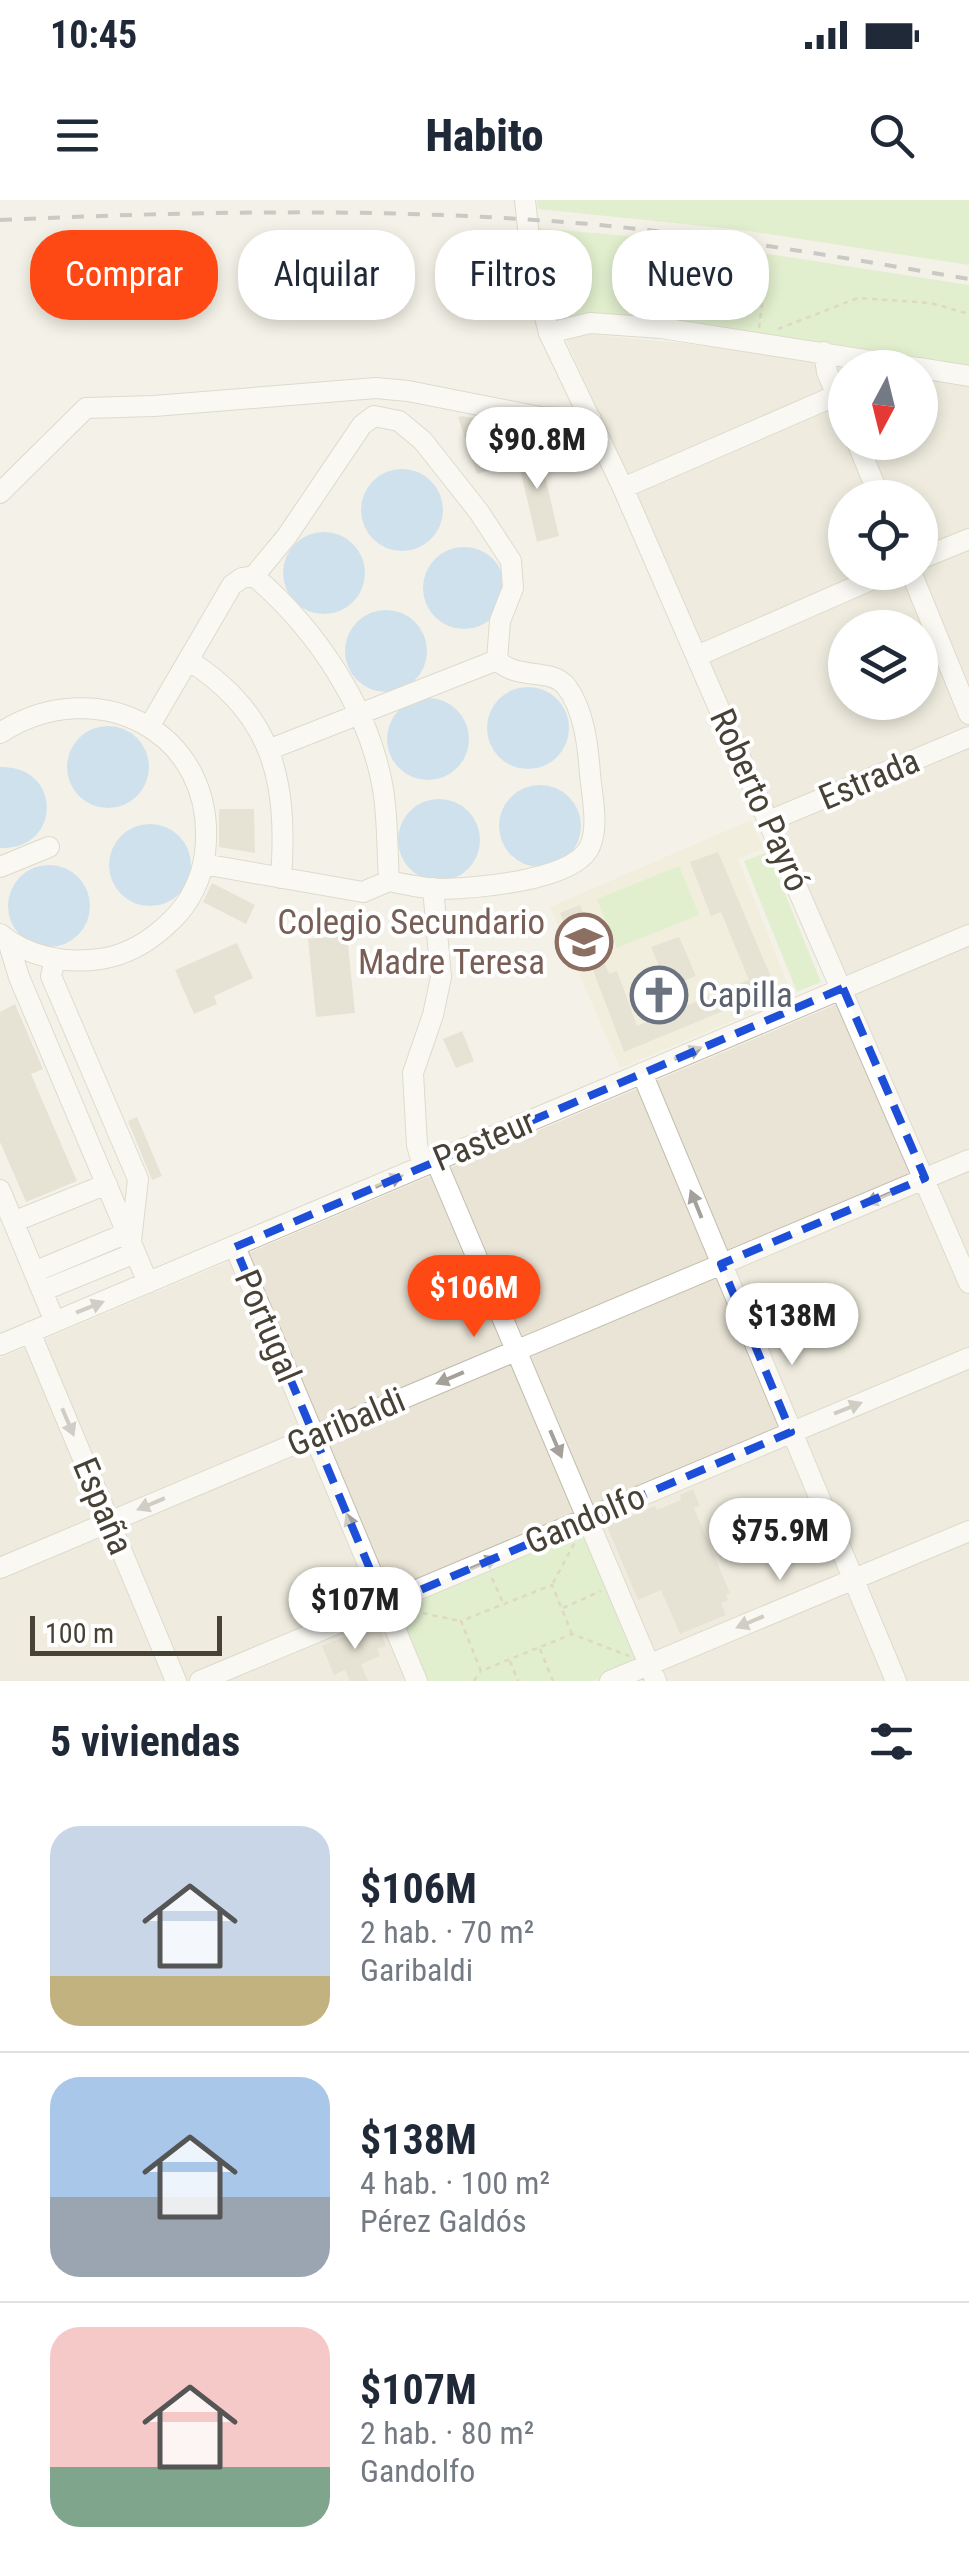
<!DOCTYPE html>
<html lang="es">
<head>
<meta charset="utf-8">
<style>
	body { margin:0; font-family:"Roboto Condensed",sans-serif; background:#f2f2f3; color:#1f2937; height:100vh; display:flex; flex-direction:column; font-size:38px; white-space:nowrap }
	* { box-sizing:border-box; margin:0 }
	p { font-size:32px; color:#747a83 }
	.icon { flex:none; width:55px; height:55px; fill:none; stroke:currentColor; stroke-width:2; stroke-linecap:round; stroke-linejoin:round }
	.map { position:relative; height:1481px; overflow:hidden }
	.side { display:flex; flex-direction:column; background:#fff; flex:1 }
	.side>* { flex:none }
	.hud { position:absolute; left:30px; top:30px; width:910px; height:90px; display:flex; gap:20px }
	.needle { width:65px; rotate:187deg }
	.tools { position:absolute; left:828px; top:150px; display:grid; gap:20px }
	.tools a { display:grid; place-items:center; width:110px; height:110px; border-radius:50%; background:#fff; box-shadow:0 5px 15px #0003; font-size:50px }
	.scale { position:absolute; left:30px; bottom:25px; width:192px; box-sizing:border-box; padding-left:10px; border:5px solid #484236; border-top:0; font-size:28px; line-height:35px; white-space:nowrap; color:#484236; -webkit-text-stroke:8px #fff; paint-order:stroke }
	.price { position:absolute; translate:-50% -85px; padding:0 22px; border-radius:35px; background:#fff; color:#222; font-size:32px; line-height:65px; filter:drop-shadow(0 2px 5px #0008) }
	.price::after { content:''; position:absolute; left:50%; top:60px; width:30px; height:22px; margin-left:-15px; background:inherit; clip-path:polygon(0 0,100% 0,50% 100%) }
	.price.selected { background:#ff4914; color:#fff }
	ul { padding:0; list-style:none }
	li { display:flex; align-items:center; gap:30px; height:250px; padding:0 50px }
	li+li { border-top:2px solid #e0e1e3 }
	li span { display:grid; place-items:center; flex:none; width:280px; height:200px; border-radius:30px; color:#555 }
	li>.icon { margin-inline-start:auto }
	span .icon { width:120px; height:120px; fill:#fffc; stroke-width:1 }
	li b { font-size:42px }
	h2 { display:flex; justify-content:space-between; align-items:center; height:120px; padding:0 50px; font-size:42px }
	.chip { padding:0 35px; border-radius:40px; background:#fff; box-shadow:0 5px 15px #0003; font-size:35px; line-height:90px }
	.chip.selected { background:#ff4914; color:#fff }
	.status { display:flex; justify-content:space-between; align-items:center; height:70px; padding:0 50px; background:#fff; direction:ltr }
	.status svg { height:28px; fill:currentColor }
	header { display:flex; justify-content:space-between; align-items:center; height:130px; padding:0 50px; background:#fff; font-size:45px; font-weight:800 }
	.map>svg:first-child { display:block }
</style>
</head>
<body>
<div class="status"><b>10:45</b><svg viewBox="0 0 49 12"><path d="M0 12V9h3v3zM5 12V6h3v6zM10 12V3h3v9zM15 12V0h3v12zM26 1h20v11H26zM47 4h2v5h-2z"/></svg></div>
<header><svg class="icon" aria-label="menu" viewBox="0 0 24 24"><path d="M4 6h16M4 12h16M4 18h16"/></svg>Habito<svg class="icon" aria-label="search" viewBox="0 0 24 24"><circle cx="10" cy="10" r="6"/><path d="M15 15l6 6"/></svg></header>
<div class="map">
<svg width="969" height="1481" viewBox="0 0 969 1481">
	<rect width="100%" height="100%" fill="#f4f2e8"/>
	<!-- residential -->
	<path fill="#e9e4d6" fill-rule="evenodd" d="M577 133 836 158 885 167 845 168V242H920V174L969 183V1481H0V1158L856 796 565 137ZM845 298H920V372H845ZM845 428H920V502H845Z"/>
	<!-- education -->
	<path fill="#eee8d1" d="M751 620 764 648 738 659 792 796 620 868 550 707Z"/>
	<!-- green -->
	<path fill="#cbeab0" d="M537 0H969V65L742 30 538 9Z
		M538 28 685 41 969 85V173L552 120 536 42Z
		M768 652 821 782 797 792 744 661Z
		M679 666 699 715 617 748 597 699Z
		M578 1332 586 1338 637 1459 633 1464 592 1481H423L397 1414 402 1405Z"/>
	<!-- water -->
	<path fill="#a3ccf3" d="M361 310a41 41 0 1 1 82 0a41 41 0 1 1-82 0Z
		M283 373a41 41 0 1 1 82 0a41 41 0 1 1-82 0Z
		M423 388a41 41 0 1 1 82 0a41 41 0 1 1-82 0Z
		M345 451a41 41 0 1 1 82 0a41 41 0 1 1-82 0Z
		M487 528a41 41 0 1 1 82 0a41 41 0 1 1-82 0Z
		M387 539a41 41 0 1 1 82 0a41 41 0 1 1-82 0Z
		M67 567a41 41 0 1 1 82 0a41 41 0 1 1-82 0Z
		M0 567C63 565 62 651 0 648Z
		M499 626a41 41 0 1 1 82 0a41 41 0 1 1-82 0Z
		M398 640a41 41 0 1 1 82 0a41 41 0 1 1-82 0Z
		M109 665a41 41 0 1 1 82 0a41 41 0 1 1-82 0Z
		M8 706a41 41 0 1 1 82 0a41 41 0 1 1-82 0Z"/>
	<!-- building -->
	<path fill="#d6cebd" d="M462 216 482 220 497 268 477 274 458 217Z
		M537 242 559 336 537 342 515 247Z
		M219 609H254L255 653 219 647Z
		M718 652 776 789 624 852 590 762 582 765 560 713 580 705 609 774 617 771 637 826 749 780 721 712 711 716 690 662Z
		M212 683 255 705 246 724 203 702Z
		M347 735 355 813 316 817 308 739Z
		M679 737 696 776 668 787 651 747Z
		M237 743 253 778 214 796 217 804 194 814 175 770Z
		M15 804 43 869 31 874 77 981 26 1002 0 942V812Z
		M462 831 474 861 456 868 443 839Z
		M137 917 162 976 152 980 128 921Z
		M693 1289 700 1306 694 1308 730 1393 726 1395 728 1400 721 1403 726 1415 680 1434 661 1390 638 1400 607 1326 655 1306 657 1310 681 1300 680 1295Z
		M378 1424 386 1446 377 1449 380 1456 361 1464 368 1481H350L345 1470 334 1475 322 1446Z"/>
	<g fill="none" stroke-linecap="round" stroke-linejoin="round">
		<!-- minor casing -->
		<g stroke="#c3bdad" stroke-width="22">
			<path id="minor" d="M525 0 532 65 549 133 623 288 969 1083
				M549 133 590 123 661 128 917 168
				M824 152 827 172 845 214
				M920 168 969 176
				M857 242 880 298
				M623 288 837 195
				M0 293 86 208 154 206 376 188 408 191 540 217 591 219
				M920 359 969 339
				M911 372 969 514
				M254 376 287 336 362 225 374 216 399 221 423 241 479 312 511 361 513 388 500 421 497 460C518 481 550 467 566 486 584 509 588 546 590 574 592 597 600 630 588 650 568 681 477 688 442 689 424 689 407 685 389 681
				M697 456 889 372
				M188 460C274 514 288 582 281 678
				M149 527 232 385 242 378 254 376C316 429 369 507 383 589 388 619 387 651 389 681L363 692 203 664
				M0 533C98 470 219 533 205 653 202 678 190 703 172 720 152 740 129 755 100 759 65 764 28 757 0 734
				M268 550 497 460
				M769 621 969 537
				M0 667 49 647
				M8 741 19 777 148 1083
				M55 759 51 776 138 979 131 1041
				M642 873 896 1481
				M436 961 656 1481
				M423 966 417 945 413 873 433 815 441 777 433 688
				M0 990 55 1122
				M13 1022 107 984
				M235 1047 417 1481
				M34 1072 127 1033
				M42 1091 135 1053
				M30 1132 176 1481
				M0 1145 969 735
				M0 1368 969 960
				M200 1481 969 1158
				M610 1481 969 1331"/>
		</g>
		<!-- path -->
		<path stroke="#c3b89b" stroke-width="2.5" stroke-dasharray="5 5" stroke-linecap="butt" d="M759 128 766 74
			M778 129 858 98 931 103 969 114
			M492 1378 503 1403
			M553 1383 575 1342
			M563 1408 601 1391
			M413 1411 460 1421
			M572 1434 552 1385 461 1421 481 1471 572 1434 629 1456
			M540 1449 553 1481
			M510 1461 518 1481
			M474 1481 480 1472"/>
		<!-- minor -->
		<use href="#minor" stroke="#fff" stroke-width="20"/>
		<!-- rail -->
		<path stroke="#979797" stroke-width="4" stroke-dasharray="12 12" stroke-linecap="butt" d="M0 20C200 11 401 7 600 25 724 37 846 58 969 79"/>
	</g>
	<!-- one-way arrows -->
	<defs><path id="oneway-solid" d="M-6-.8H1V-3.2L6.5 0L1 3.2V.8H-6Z" transform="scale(2.5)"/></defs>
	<g fill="#a4a09a">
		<use href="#oneway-solid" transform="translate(688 853) rotate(-23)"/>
		<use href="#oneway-solid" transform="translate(389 981) rotate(-23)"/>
		<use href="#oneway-solid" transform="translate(879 998) rotate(157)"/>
		<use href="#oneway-solid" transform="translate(696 1004) rotate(-112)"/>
		<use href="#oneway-solid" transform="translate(90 1107) rotate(-22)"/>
		<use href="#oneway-solid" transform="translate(450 1178) rotate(157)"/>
		<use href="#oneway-solid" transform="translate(848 1208) rotate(-22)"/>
		<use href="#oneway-solid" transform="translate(68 1222) rotate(67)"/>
		<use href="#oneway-solid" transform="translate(556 1244) rotate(67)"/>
		<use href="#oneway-solid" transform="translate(151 1304) rotate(157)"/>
		<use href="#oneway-solid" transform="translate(352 1327) rotate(-113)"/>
		<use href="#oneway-solid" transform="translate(484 1363) rotate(-23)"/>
		<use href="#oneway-solid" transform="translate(750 1422) rotate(157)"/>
	</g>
	<!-- marked area -->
	<path d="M0 0H969V1481H0ZM843 788 925 978 721 1064 791 1232 385 1405 235 1047Z" fill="#f4f2e8" fill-opacity=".55" fill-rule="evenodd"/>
	<path fill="none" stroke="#1d4ed8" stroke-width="8" stroke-dasharray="20 12" stroke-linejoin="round" d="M843 788 925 978 721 1064 791 1232 385 1405 235 1047Z"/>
	<!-- icons -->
	<defs>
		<g id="school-ring" transform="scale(2.875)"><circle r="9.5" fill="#fff" stroke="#8d6e63" stroke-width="1.5"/><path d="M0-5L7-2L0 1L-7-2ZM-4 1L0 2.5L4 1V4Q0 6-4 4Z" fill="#8d6e63"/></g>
		<g id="church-ring" transform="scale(2.875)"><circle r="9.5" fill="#fff" stroke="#6b7280" stroke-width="1.5"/><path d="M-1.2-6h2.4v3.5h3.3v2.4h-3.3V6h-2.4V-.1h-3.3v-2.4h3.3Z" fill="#6b7280"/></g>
	</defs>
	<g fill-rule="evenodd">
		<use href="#school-ring" x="584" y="742"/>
		<use href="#church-ring" x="659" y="795"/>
	</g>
	<g text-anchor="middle" stroke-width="8" stroke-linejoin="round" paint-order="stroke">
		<!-- street labels -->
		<g font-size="35" fill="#484236" stroke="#fff">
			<text transform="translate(869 579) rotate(-23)" y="12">Estrada</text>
			<text transform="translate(760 600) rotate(66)" y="12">Roberto Payró</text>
			<text transform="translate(484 940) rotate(-23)" y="12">Pasteur</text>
			<text transform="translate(268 1126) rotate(67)" y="12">Portugal</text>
			<text transform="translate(346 1222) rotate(-23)" y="12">Garibaldi</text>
			<text transform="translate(103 1306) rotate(67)" y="12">España</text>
			<text transform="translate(585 1319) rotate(-23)" y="12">Gandolfo</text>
		</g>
		<!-- education labels -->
		<g font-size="35" fill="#785e54" stroke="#fff" text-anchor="end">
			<text x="545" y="734">Colegio Secundario<tspan x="545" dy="40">Madre Teresa</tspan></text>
		</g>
		<!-- worship labels -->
		<g font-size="35" fill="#5b616d" stroke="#fff" text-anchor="start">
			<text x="698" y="807">Capilla</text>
		</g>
	</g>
</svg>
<div class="tools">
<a><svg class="needle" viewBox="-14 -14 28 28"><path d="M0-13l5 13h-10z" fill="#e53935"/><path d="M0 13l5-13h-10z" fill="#747a83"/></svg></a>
<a><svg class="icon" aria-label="locate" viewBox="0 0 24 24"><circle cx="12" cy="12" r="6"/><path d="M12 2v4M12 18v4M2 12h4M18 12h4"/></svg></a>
<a><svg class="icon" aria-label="layers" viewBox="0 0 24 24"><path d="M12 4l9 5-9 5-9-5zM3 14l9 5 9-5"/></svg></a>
</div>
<div class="scale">100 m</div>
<b class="price" style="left:537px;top:292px">$90.8M</b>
<b class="price selected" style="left:474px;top:1140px">$106M</b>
<b class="price" style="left:792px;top:1168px">$138M</b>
<b class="price" style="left:780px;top:1383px">$75.9M</b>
<b class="price" style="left:355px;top:1452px">$107M</b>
<div class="hud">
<a class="chip selected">Comprar</a>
<a class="chip">Alquilar</a>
<a class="chip">Filtros</a>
<a class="chip">Nuevo</a>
</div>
</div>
<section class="side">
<h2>5 viviendas<svg class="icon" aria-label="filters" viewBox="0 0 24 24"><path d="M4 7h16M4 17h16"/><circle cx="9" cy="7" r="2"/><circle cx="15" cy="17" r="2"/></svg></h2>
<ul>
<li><span style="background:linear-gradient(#c9d6e8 75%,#c2b280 0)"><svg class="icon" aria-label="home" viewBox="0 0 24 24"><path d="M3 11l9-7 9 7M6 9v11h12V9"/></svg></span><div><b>$106M</b><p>2 hab. · 70 m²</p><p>Garibaldi</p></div></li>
<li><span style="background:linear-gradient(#a9c7e8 60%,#9aa5b1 0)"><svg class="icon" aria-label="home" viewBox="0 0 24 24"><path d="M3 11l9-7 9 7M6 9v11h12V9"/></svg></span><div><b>$138M</b><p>4 hab. · 100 m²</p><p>Pérez Galdós</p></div></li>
<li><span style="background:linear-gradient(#f6c9c9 70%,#7fa58c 0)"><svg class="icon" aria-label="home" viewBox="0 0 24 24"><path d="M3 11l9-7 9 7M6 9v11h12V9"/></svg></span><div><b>$107M</b><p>2 hab. · 80 m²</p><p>Gandolfo</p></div></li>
</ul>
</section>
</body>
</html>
